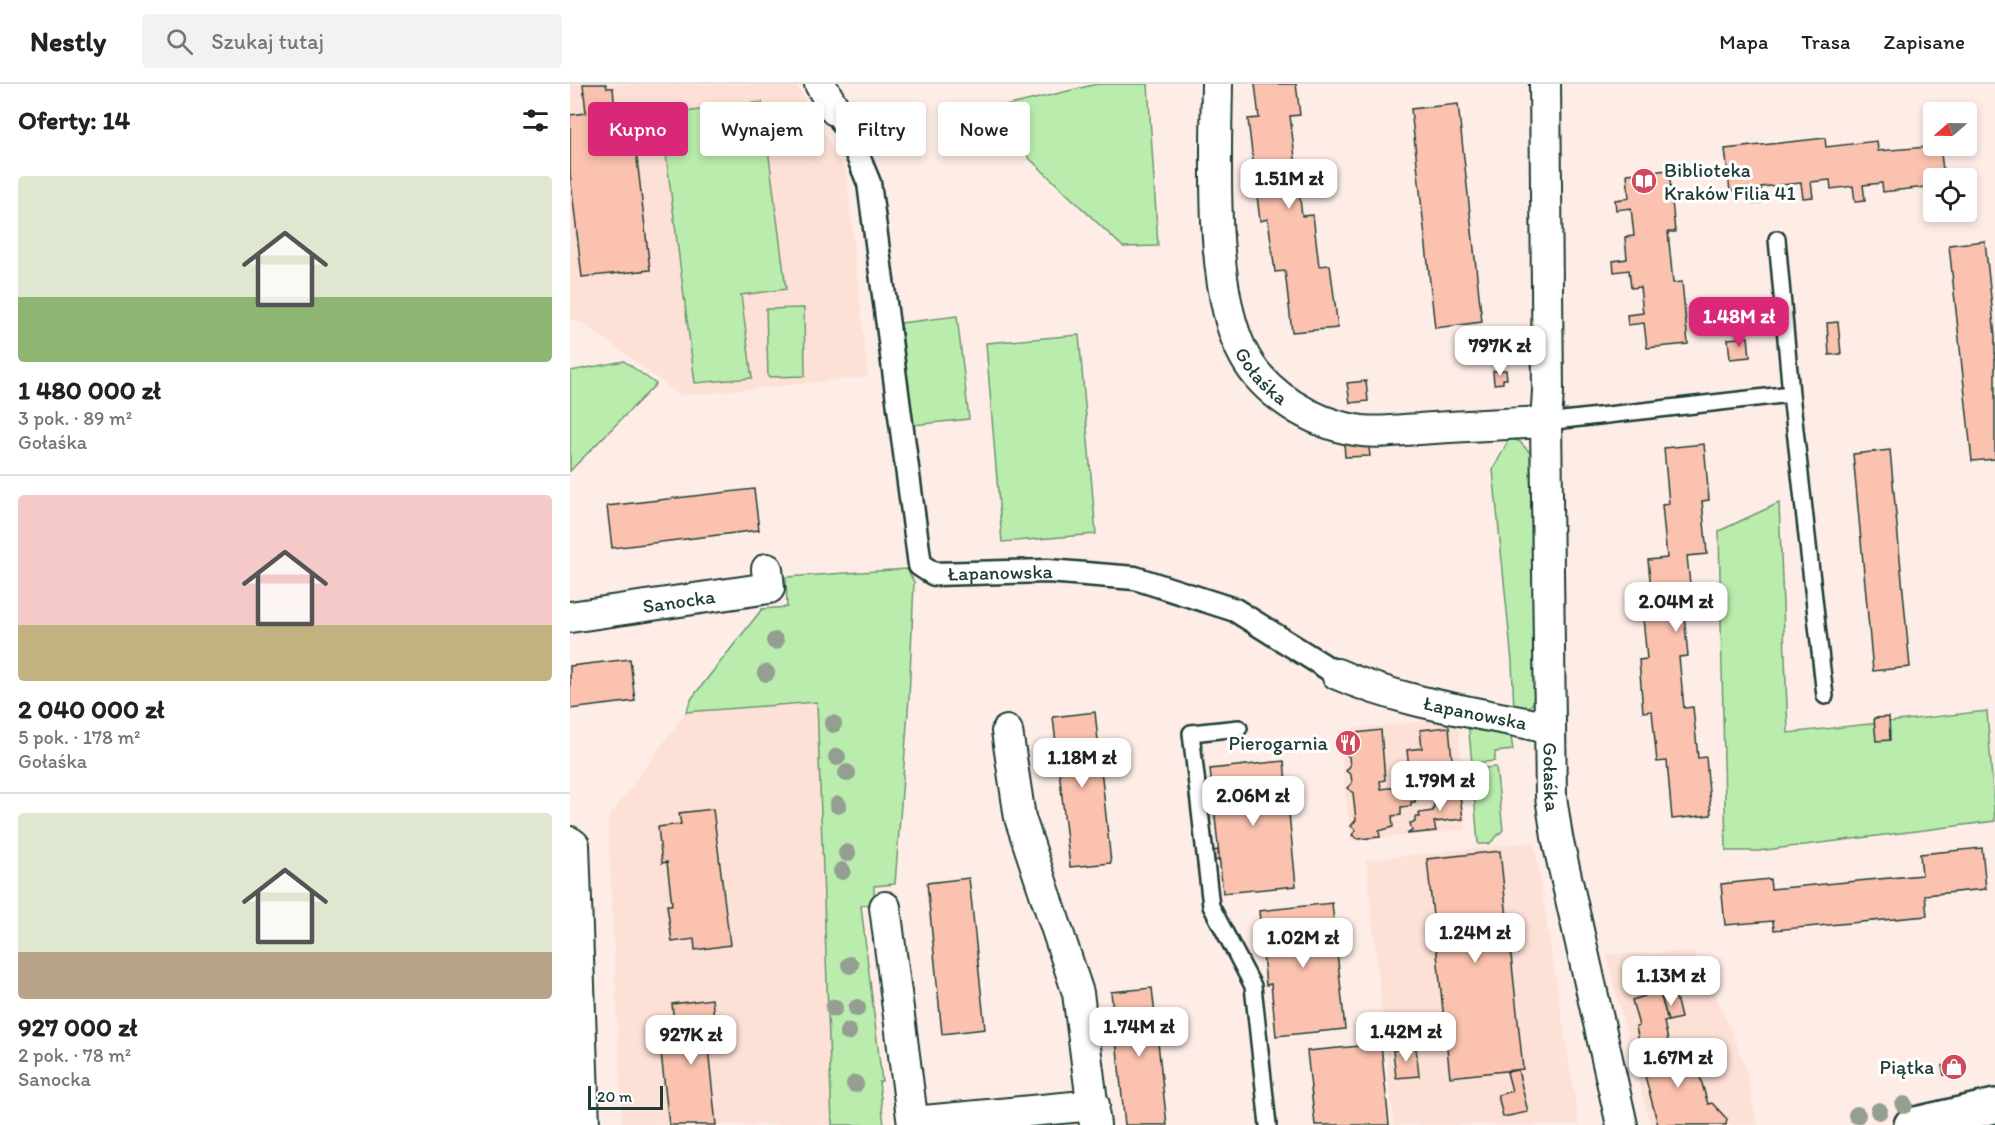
<!DOCTYPE html>
<html lang="pl">
<head>
<meta charset="utf-8">
<style>
	body { margin:0; font-family:Itim,sans-serif; background:#f2f2f2; color:#222; height:100vh; display:flex; flex-direction:column; font-size:22px; white-space:nowrap }
	* { box-sizing:border-box; margin:0 }
	p { font-size:20px; color:#767676 }
	.icon { flex:none; width:33px; height:33px; fill:none; stroke:currentColor; stroke-width:2; stroke-linecap:round; stroke-linejoin:round }
	.map { position:relative; flex:1; overflow:hidden }
	.side { display:flex; flex-direction:column; background:#fff; width:570px }
	.side>* { flex:none }
	.top-card { position:absolute; left:18px; top:18px; width:570px; height:54px; display:flex; gap:12px }
	.needle { width:39px; rotate:250deg }
	.tools { position:absolute; left:1353px; top:18px; display:grid; gap:12px }
	.tools a { display:grid; place-items:center; width:54px; height:54px; border-radius:6px; background:#fff; box-shadow:0 3px 9px #0003; font-size:30px }
	.scale { position:absolute; left:18px; bottom:15px; width:75px; box-sizing:border-box; padding-left:6px; border:3px solid #1f3d34; border-top:0; font-size:16px; line-height:21px; white-space:nowrap; color:#1f3d34; -webkit-text-stroke:4px #fff; paint-order:stroke }
	.price { position:absolute; translate:-50% -51px; padding:0 14px; border-radius:12px; background:#fff; color:#222; font-size:20px; line-height:39px; filter:drop-shadow(0 2px 3px #0008) }
	.price::after { content:''; position:absolute; left:50%; top:36px; width:18px; height:14px; margin-left:-9px; background:inherit; clip-path:polygon(0 0,100% 0,50% 100%) }
	.price.active { background:#db2777; color:#fff }
	ul { padding:0; list-style:none }
	li { display:grid; align-content:center; gap:12px; height:318px; padding:0 18px }
	li+li { border-top:2px solid #e0e0e0 }
	li span { display:grid; place-items:center; height:186px; border-radius:6px; color:#555 }
	li>.icon { margin-inline-start:auto }
	span .icon { width:108px; height:108px; fill:#fffc; stroke-width:1 }
	li b { font-size:26px }
	h2 { display:flex; justify-content:space-between; align-items:center; height:72px; padding:0 18px; font-size:26px }
	.tag { padding:0 21px; border-radius:6px; background:#fff; box-shadow:0 3px 9px #0003; font-size:21px; line-height:54px }
	.tag.active { background:#db2777; color:#fff }
	header { display:flex; align-items:center; gap:36px; box-sizing:border-box; height:84px; padding:0 30px; background:#fff; border-bottom:2px solid #e0e0e0 }
	header strong { font-size:28px }
	nav { display:flex; gap:33px; margin-inline-start:auto; font-size:21px }
	.search { width:420px; height:54px; background:#f2f2f2; display:flex; align-items:center; gap:15px; box-sizing:border-box; padding:0 21px; border-radius:6px; color:#767676; font-size:22px }
	main { display:flex; flex:1; min-height:0 }
	.map>svg:first-child { display:block }
</style>
</head>
<body>
<header>
<strong>Nestly</strong>
<div class="search"><svg class="icon" aria-label="search" viewBox="0 0 24 24"><circle cx="10" cy="10" r="6"/><path d="M15 15l6 6"/></svg>Szukaj tutaj</div>
<nav><a>Mapa</a><a>Trasa</a><a>Zapisane</a></nav>
</header>
<main>
<section class="side">
<h2>Oferty: 14<svg class="icon" aria-label="filters" viewBox="0 0 24 24"><path d="M4 7h16M4 17h16"/><circle cx="9" cy="7" r="2"/><circle cx="15" cy="17" r="2"/></svg></h2>
<ul>
<li><span style="background:linear-gradient(#dfe7d0 65%,#8fb573 0)"><svg class="icon" aria-label="home" viewBox="0 0 24 24"><path d="M3 11l9-7 9 7M6 9v11h12V9"/></svg></span><div><b>1 480 000 zł</b><p>3 pok. · 89 m²</p><p>Gołaśka</p></div></li>
<li><span style="background:linear-gradient(#f6c9c9 70%,#c2b280 0)"><svg class="icon" aria-label="home" viewBox="0 0 24 24"><path d="M3 11l9-7 9 7M6 9v11h12V9"/></svg></span><div><b>2 040 000 zł</b><p>5 pok. · 178 m²</p><p>Gołaśka</p></div></li>
<li><span style="background:linear-gradient(#dfe7d0 75%,#b9a48a 0)"><svg class="icon" aria-label="home" viewBox="0 0 24 24"><path d="M3 11l9-7 9 7M6 9v11h12V9"/></svg></span><div><b>927 000 zł</b><p>2 pok. · 78 m²</p><p>Sanocka</p></div></li>
</ul>
</section>
<div class="map">
<svg width="1425" height="1041" viewBox="0 0 1425 1041">
	<rect width="100%" height="100%" fill="#feede7"/>
	<filter id="ink" filterUnits="userSpaceOnUse"><feTurbulence type="fractalNoise" baseFrequency=".0167" numOctaves="2"/><feDisplacementMap in="SourceGraphic" scale="12" xChannelSelector="R" yChannelSelector="G"/><feConvolveMatrix kernelMatrix="1 2 1 2 8 2 1 2 1" color-interpolation-filters="sRGB"/></filter>
	<g filter="url(#ink)">
		<!-- built -->
		<path fill="#fde0d6" d="M0 0H226L276 88 298 293 111 312 15 240 0 235Z
			M247 618 262 1041H52L38 734 116 628Z
			M888 634 896 746 781 757 768 646Z
			M964 758 1009 1041H824L796 776Z
			M1124 868 1149 918 1174 979 1188 1041 1080 1040 1036 870Z"/>
		<!-- green -->
		<path fill="#baedad" stroke="#6c9570" stroke-width="1.5" d="M527 0H578L588 162 553 163 460 75 419 26Z
			M192 18 216 205 171 211 182 294 125 299 91 31Z
			M234 224 235 292 198 293 196 225Z
			M387 232 399 335 343 341 331 239Z
			M509 251 526 450 432 458 416 259Z
			M54 277 86 300 0 387V287Z
			M939 355 949 357 964 373 966 616 957 625 944 626 942 578 923 386Z
			M1209 419 1218 649 1417 627 1425 737 1188 767H1156L1149 447Z
			M337 485 344 498 339 614 325 800 304 802V819L291 822 312 997 309 998 314 1041H262L247 618 116 628 122 614 192 525 217 523 216 493Z
			M898 639 940 647 943 666 925 668V677L902 679Z
			M926 683 933 746 919 760H908L902 685Z"/>
		<!-- building -->
		<path fill="#fbc3af" stroke="#1f3d34" stroke-width="1.5" d="M13 0H36L37 4H43L45 28H40L42 52 64 49 80 186 12 193 0 89V31L16 29Z
			M685 0H726L730 31 720 32 732 132 743 131 749 182 760 181 768 244 722 248 715 187 705 188 698 135 690 137 678 35 689 34Z
			M888 20 912 238 865 244 841 25Z
			M1255 54 1256 63 1307 57 1308 67 1370 62 1374 94H1364V102L1313 108 1312 99 1293 101 1295 117 1285 118 1283 102 1261 105 1260 96 1241 98 1243 113 1233 114 1231 99 1191 103 1193 118 1184 120 1182 104 1160 107 1155 65Z
			M1099 86 1105 148H1098L1103 199 1112 198 1118 260 1077 264 1074 239 1058 241 1057 231 1073 229 1070 203 1061 204 1059 186 1044 188 1043 177 1057 175 1055 153 1064 152 1061 124 1046 126 1045 116 1059 114 1057 90Z
			M1415 157 1425 252V375L1402 377 1379 161Z
			M1268 238 1271 270 1259 271 1257 239Z
			M1178 253 1180 273 1160 275 1158 255Z
			M936 286 937 295H933V299L924 300 923 287Z
			M796 297 798 317 780 319 777 299Z
			M798 357 800 372 775 373 774 359Z
			M1134 360 1139 416 1132 417 1137 470 1117 472 1122 519 1113 520 1118 572 1109 573 1114 624 1123 623 1128 674 1136 673 1141 731 1102 735 1097 677 1087 678 1082 627 1073 628 1069 576 1077 575 1072 524 1083 523 1078 476 1097 474 1092 421 1099 420 1094 364Z
			M1320 366 1340 583 1303 587 1283 370Z
			M184 405 189 446 42 464 37 422Z
			M60 575 65 617 0 625V582Z
			M525 628 541 779 500 783 483 633Z
			M1319 633 1320 656 1306 657 1304 634Z
			M879 643 882 676 862 679V684H859L860 703 849 704V713H845V718H841V722L831 723V731L822 732 823 743 809 747 810 753 788 755 782 751 786 746 781 742 786 736 783 709 777 704 782 699 781 691 776 687 780 682 779 673 774 668 778 664 773 659 777 656V650L811 646 815 696 810 697 811 705 828 703V697H832L830 685 839 684 837 666 852 664 850 646Z
			M714 677 726 802 653 809 640 685Z
			M889 705 893 735 864 738 866 747 837 750 842 747 840 739 845 738V733H850L849 729 863 727 865 712 871 711 870 707Z
			M143 725 160 861 125 866 124 855 102 858 97 821H102L97 778 92 779 88 743 111 740 109 729Z
			M1412 764 1416 805 1355 811 1357 832 1204 846 1203 837 1155 841 1151 800 1200 795 1201 805 1352 791 1350 770Z
			M648 766 649 776 640 777 639 768Z
			M930 767 953 985 880 993 857 775Z
			M399 794 415 945 372 950 357 799Z
			M762 819 775 945 706 952 701 900 696 901 689 827Z
			M1097 879 1104 904 1090 908 1098 937 1094 938 1099 961 1071 967 1066 943 1069 942 1062 916 1075 912 1068 886Z
			M582 904 597 1041H555L541 908Z
			M1105 909 1111 934 1098 937 1091 913Z
			M142 915 147 963 138 964 146 1041H99L91 969 107 967 102 920Z
			M811 960 819 1041H745L737 967Z
			M1102 960 1105 972 1123 969 1138 1020 1142 1019 1157 1035 1156 1041H1088L1069 969Z
			M846 964 849 992 826 994 823 966Z
			M1394 976 1397 985 1374 991 1372 982Z
			M948 986 958 1028 933 1033 928 1011 942 1007 937 988Z"/>
		<g fill="none" stroke-linecap="round" stroke-linejoin="round">
			<!-- service casing -->
			<g stroke="#1f3d34" stroke-width="20">
				<path id="service" d="M1221 310 1255 612
					M976 338 1221 310 1207 155
					M669 644 621 649 641 822 683 902 698 1041"/>
			</g>
			<!-- pedestrian casing -->
			<g stroke="#1f3d34" stroke-width="27">
				<g id="pedestrian">
					<path id="s1" d="M265 26 278 48 299 99 350 481 364 490 478 487 565 494 665 526 767 590"/>
				</g>
			</g>
			<!-- minor casing -->
			<g stroke="#1f3d34" stroke-width="34">
				<g id="minor">
					<path d="M250 0 265 26"/>
					<path id="s2" d="M647 0C646 74 639 209 675 273 696 311 743 339 785 346 806 350 828 346 849 345 891 342 933 340 976 338"/>
					<path id="s3" d="M975 0 978 307 976 338 981 713 987 753 1052 1041"/>
					<path id="s4" d="M0 533 199 504 197 485"/>
					<path id="s5" d="M767 590C835 620 907 628 979 644"/>
					<path d="M437 647 450 734 508 909 525 1041"/>
					<path d="M0 758 4 761 14 1041"/>
					<path d="M315 823 343 1041"/>
					<path d="M343 1038 524 1021"/>
				</g>
			</g>
			<!-- tertiary casing -->
			<g stroke="#1f3d34" stroke-width="38">
				<path id="tertiary" d="M1341 1041 1425 1022"/>
			</g>
			<!-- service -->
			<use href="#service" stroke="#fff" stroke-width="15"/>
			<!-- pedestrian -->
			<use href="#pedestrian" stroke="#fff" stroke-width="22"/>
			<!-- minor -->
			<use href="#minor" stroke="#fff" stroke-width="30"/>
			<!-- tertiary -->
			<use href="#tertiary" stroke="#fff" stroke-width="33"/>
		</g>
		<!-- trees -->
		<g fill="#949f92">
			<circle cx="205" cy="557" r="9"/>
			<circle cx="196" cy="589" r="9"/>
			<circle cx="263" cy="640" r="9"/>
			<circle cx="267" cy="673" r="9"/>
			<circle cx="277" cy="689" r="9"/>
			<circle cx="268" cy="721" r="9"/>
			<circle cx="277" cy="769" r="9"/>
			<circle cx="272" cy="787" r="9"/>
			<circle cx="280" cy="881" r="9"/>
			<circle cx="264" cy="924" r="9"/>
			<circle cx="287" cy="924" r="9"/>
			<circle cx="278" cy="948" r="9"/>
			<circle cx="285" cy="1000" r="9"/>
			<circle cx="1334" cy="1021" r="9"/>
			<circle cx="1309" cy="1027" r="9"/>
			<circle cx="1287" cy="1031" r="9"/>
		</g>
	</g>
	<!-- icons -->
	<defs>
		<g id="library-disc" transform="scale(1.35)"><circle r="9.5" fill="#d1495b" stroke="#fff"/><path d="M-6-4Q-3-5.5-.7-3.5V5Q-3 3-6 4ZM6-4Q3-5.5 .7-3.5V5Q3 3 6 4Z" fill="#fff"/></g>
		<g id="restaurant-disc" transform="scale(1.35)"><circle r="9.5" fill="#d1495b" stroke="#fff"/><path d="M-5-6h1v4h1v-4h1v4h1v-4h1v5L-1.5 .5V6h-2V.5L-5-1ZM5-6V6H3V1.5H1.5Q1.5-4 5-6Z" fill="#fff"/></g>
		<g id="shop-disc" transform="scale(1.35)"><circle r="9.5" fill="#d1495b" stroke="#fff"/><path d="M-5-2.5h2.3a2.7 3.5 0 0 1 5.4 0H5L5.5 6h-11ZM-1.5-2.5h3a1.5 2.3 0 0 0-3 0Z" fill="#fff"/></g>
	</defs>
	<g fill-rule="evenodd">
		<use href="#library-disc" x="1074" y="97"/>
		<use href="#restaurant-disc" x="778" y="659"/>
		<use href="#shop-disc" x="1384" y="983"/>
	</g>
	<g text-anchor="middle" stroke-width="6" stroke-linejoin="round" paint-order="stroke">
		<!-- poi labels -->
		<g font-size="20" fill="#1f3d34" stroke="#fff" text-anchor="end">
			<text x="1094" y="93" text-anchor="start">Biblioteka<tspan x="1094" dy="23">Kraków Filia 41</tspan></text>
			<text x="758" y="666">Pierogarnia</text>
			<text x="1364" y="990">Piątka</text>
		</g>
		<!-- street labels -->
		<g font-size="20" fill="#1f3d34" stroke="#fff">
			<text dy="7" stroke="none"><textPath href="#s2" startOffset="302">Gołaśka</textPath></text>
			<text dy="7" stroke="none"><textPath href="#s1" startOffset="549">Łapanowska</textPath></text>
			<text dy="7" stroke="none"><textPath href="#s4" startOffset="110">Sanocka</textPath></text>
			<text dy="7" stroke="none"><textPath href="#s5" startOffset="144">Łapanowska</textPath></text>
			<text dy="7" stroke="none"><textPath href="#s3" startOffset="693">Gołaśka</textPath></text>
		</g>
	</g>
</svg>
<div class="tools">
<a><svg class="needle" viewBox="-14 -14 28 28"><path d="M0-13l5 13h-10z" fill="#e53935"/><path d="M0 13l5-13h-10z" fill="#767676"/></svg></a>
<a><svg class="icon" aria-label="locate" viewBox="0 0 24 24"><circle cx="12" cy="12" r="6"/><path d="M12 2v4M12 18v4M2 12h4M18 12h4"/></svg></a>
</div>
<div class="scale">20 m</div>
<b class="price" style="left:719px;top:126px">1.51M zł</b>
<b class="price active" style="left:1169px;top:264px">1.48M zł</b>
<b class="price" style="left:930px;top:293px">797K zł</b>
<b class="price" style="left:1106px;top:549px">2.04M zł</b>
<b class="price" style="left:512px;top:705px">1.18M zł</b>
<b class="price" style="left:870px;top:728px">1.79M zł</b>
<b class="price" style="left:683px;top:743px">2.06M zł</b>
<b class="price" style="left:905px;top:880px">1.24M zł</b>
<b class="price" style="left:733px;top:885px">1.02M zł</b>
<b class="price" style="left:1101px;top:923px">1.13M zł</b>
<b class="price" style="left:569px;top:974px">1.74M zł</b>
<b class="price" style="left:836px;top:979px">1.42M zł</b>
<b class="price" style="left:121px;top:982px">927K zł</b>
<b class="price" style="left:1108px;top:1005px">1.67M zł</b>
<div class="top-card">
<a class="tag active">Kupno</a>
<a class="tag">Wynajem</a>
<a class="tag">Filtry</a>
<a class="tag">Nowe</a>
</div>
</div>
</main>
</body>
</html>
